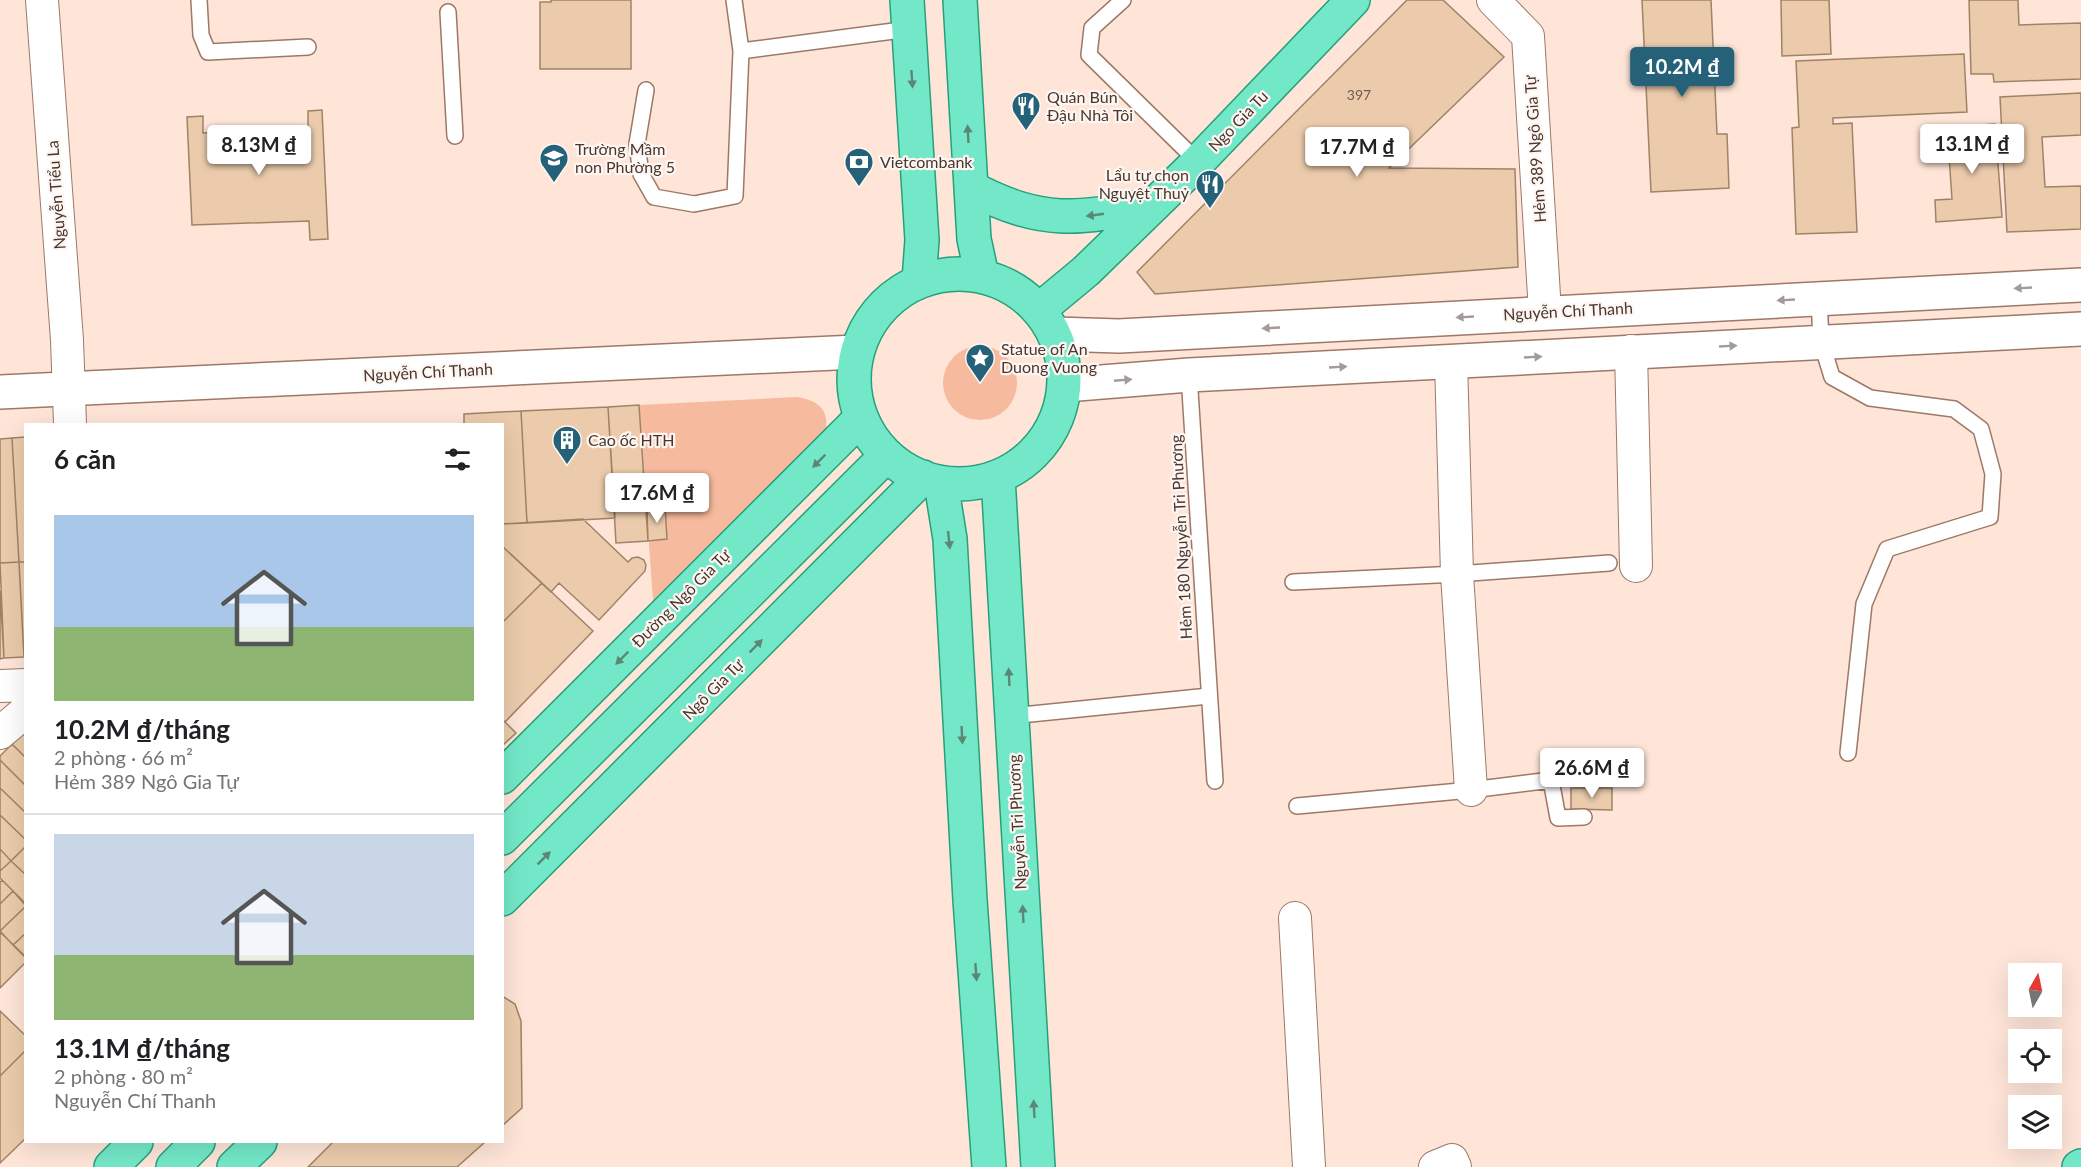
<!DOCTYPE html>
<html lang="vi">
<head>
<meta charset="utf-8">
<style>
	body { margin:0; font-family:Lato,sans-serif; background:#f6f6f6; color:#202124; height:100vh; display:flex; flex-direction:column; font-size:22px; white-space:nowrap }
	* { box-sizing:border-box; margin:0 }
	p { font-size:20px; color:#757577 }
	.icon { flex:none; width:33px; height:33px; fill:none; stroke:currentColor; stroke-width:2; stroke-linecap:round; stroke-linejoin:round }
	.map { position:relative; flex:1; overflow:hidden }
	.side { position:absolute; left:24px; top:423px; width:480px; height:720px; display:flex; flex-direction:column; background:#fff; border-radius:0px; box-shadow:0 6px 24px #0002 }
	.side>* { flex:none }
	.needle { width:39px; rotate:9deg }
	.buttons { position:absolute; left:2008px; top:963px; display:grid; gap:12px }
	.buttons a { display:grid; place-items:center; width:54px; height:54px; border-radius:0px; background:#fff; box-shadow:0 6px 24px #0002; font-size:30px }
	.price { position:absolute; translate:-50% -51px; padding:0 14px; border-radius:6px; background:#fff; color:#222; font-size:20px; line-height:39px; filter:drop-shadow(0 2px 3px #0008) }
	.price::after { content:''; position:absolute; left:50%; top:36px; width:18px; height:14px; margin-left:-9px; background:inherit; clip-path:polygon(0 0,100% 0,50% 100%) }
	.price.current { background:#256279; color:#fff }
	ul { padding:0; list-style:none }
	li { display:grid; align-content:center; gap:12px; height:318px; padding:0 30px }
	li+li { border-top:2px solid #e0e0e0 }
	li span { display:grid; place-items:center; height:186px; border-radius:0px; color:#555 }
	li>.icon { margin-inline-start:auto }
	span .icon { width:108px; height:108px; fill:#fffc; stroke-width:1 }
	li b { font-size:26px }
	h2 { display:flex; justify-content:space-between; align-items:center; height:72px; padding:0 30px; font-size:26px }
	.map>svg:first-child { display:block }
</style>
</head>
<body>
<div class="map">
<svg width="2081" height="1167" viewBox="0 0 2081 1167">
	<rect width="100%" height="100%" fill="#fee5d8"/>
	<!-- green -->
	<path fill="#f6ba9e" d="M943 383a37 37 0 1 1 74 0a37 37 0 1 1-74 0Z
		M796 397C829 401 833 422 818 448L653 600 639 405Z"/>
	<!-- building -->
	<path fill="#ebcbac" stroke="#a08366" stroke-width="1.5" d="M551 0H631V69H540V2H551Z
		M1407 0H1443L1504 57 1389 168 1515 169 1518 267 1155 294 1137 272Z
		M1642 0H1711L1717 134H1727L1729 188 1651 192Z
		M1781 0H1829L1831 54 1782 56Z
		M1969 0H2018L2019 25 2081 23V79L1994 82 1993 74H1971Z
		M1964 54 1967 112 1833 118V124L1852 123 1857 232 1796 234 1792 128 1799 127 1796 61Z
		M2081 93V135L2042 137 2045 187 2081 186V229L2007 232 2000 97Z
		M322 110 328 239 310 240 309 221 192 225 187 117 203 116V133L308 128V111Z
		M1995 124 2002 217 1936 222 1935 200 1952 199 1947 127Z
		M639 405 648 541 616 543 608 407Z
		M608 407 615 518 527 523 521 411Z
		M521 411 527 523 502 524V424H464V414Z
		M26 437V562H19L12 438Z
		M12 438 19 562 0 563V439Z
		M665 507 667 539 648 541 647 508Z
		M583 519 628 562 632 558 638 557 644 560 646 565 645 571 599 620 559 583 551 592 502 546V524Z
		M502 546 542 583 502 623Z
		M19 562 24 657 4 658 0 563Z
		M19 562H26V657H24Z
		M542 583 593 631 505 722 502 719V623Z
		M0 591 4 658 0 659Z
		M502 719 516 733 502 746Z
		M26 731V758L12 744Z
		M12 744 26 758V786L0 760V756Z
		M0 760 26 786V813L0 788Z
		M0 788 26 813V840L0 815Z
		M1571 788H1612V810L1571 809Z
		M0 815 26 840V846L11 861 0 849Z
		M26 846V875L11 861Z
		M0 849 11 861 0 871Z
		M11 861 26 875V904L0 878V871Z
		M2 880 13 891 0 904V882Z
		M13 891 26 906 0 931V904Z
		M26 906V933L13 945 0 931Z
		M0 932 26 957V962L0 988Z
		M26 933V955L24 956 13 945Z
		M502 996 515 1004 521 1021 522 1108 502 1126Z
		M0 1011 26 1036V1050L0 1076Z
		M26 1050V1138L0 1163V1076Z
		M333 1142H485L457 1167H308Z"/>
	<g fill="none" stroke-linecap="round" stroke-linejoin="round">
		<!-- lane casing -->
		<g stroke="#9e7866" stroke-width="18">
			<path id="lane" d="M199 0 201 35 208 52 308 47
				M1123 0 1092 28 1089 55 1198 162
				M448 12 455 136
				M741 51 909 29
				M646 90 637 144 641 174 654 197 694 204 735 196 741 51 734 0
				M1819 298 1821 341 1832 377 1870 398 1954 409 1981 429 1993 474 1990 517 1887 549 1864 604 1848 753
				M1189 375 1215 781
				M1293 582 1457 574 1609 563
				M1011 716 1209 696
				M1297 806 1471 790 1551 780 1558 818 1584 817"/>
		</g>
		<!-- street casing -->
		<g stroke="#9e7866" stroke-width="34">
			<path id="street" d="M42 0 67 340 70 424
				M1493 0 1528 36 1545 312
				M1631 351 1636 566
				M1451 361 1457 574 1471 790
				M0 686 26 685
				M0 733 26 711
				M1295 918 1309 1167
				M1435 1167 1452 1160 1455 1167"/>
		</g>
		<!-- secondary casing -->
		<g stroke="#9e7866" stroke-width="36">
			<path id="secondary" d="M1055 334 1119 336 2081 285
				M1065 385 1189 375 2081 329
				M0 392 856 352"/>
		</g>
		<!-- primary casing -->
		<g stroke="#26a07a" stroke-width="36">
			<path id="primary" d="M907 0 922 240 919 281
				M960 0 974 239 982 276
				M971 188C1042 225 1077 220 1153 204
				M854 379a105 105 0 1 1 210 0a105 105 0 1 1-210 0Z
				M1039 310 1086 271 1198 162 1353 0
				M998 477 1038 1167
				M941 483 950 539 970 900 989 1167
				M502 777 860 419
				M502 838 886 456
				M502 899 923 477
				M111 1167 136 1142
				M173 1167 198 1142
				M234 1167 260 1142
				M2079 1167 2081 1166"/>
		</g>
		<!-- lane -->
		<use href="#lane" stroke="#fff" stroke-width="15"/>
		<!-- street -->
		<use href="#street" stroke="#fff" stroke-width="32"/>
		<!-- secondary -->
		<use href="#secondary" stroke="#fff" stroke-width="33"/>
		<!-- primary -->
		<use href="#primary" stroke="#73e8c8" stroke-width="33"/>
	</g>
	<!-- one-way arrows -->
	<defs><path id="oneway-solid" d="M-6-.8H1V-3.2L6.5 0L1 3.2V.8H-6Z" transform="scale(1.5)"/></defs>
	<g fill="#5b8774">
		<use href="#oneway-solid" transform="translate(912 79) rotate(86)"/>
		<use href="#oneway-solid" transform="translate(968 134) rotate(-93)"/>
		<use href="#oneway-solid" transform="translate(1095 215) rotate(172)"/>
		<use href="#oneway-solid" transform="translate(819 461) rotate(135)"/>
		<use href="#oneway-solid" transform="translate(949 540) rotate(84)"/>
		<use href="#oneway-solid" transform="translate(756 646) rotate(-45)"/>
		<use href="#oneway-solid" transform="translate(622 658) rotate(135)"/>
		<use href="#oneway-solid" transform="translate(1009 677) rotate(-93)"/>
		<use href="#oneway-solid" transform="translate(962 735) rotate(87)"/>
		<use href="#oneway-solid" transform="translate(544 858) rotate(-45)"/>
		<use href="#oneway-solid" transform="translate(1023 914) rotate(-93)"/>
		<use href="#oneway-solid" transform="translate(976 972) rotate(86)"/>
		<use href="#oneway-solid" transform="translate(1034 1109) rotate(-93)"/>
	</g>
	<g fill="#a39b97">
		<use href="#oneway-solid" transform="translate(2023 288) rotate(177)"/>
		<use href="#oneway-solid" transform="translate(1786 300) rotate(177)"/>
		<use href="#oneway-solid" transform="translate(1465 317) rotate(177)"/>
		<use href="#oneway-solid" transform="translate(1271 328) rotate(177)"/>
		<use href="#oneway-solid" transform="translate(1728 346) rotate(-3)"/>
		<use href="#oneway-solid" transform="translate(1533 357) rotate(-3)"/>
		<use href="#oneway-solid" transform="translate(1338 367) rotate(-3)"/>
		<use href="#oneway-solid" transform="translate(1123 380) rotate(-5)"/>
	</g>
	<!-- icons -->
	<defs>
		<g id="restaurant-pin" transform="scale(1.5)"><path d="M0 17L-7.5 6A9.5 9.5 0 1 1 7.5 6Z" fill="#256279" stroke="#fff6f2"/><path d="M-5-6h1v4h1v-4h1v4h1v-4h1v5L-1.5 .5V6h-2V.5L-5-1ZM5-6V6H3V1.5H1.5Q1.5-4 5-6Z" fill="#fff"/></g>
		<g id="school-pin" transform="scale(1.5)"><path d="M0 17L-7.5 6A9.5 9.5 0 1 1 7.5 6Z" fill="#256279" stroke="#fff6f2"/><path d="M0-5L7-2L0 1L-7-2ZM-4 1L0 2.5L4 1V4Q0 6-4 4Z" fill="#fff"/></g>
		<g id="bank-pin" transform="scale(1.5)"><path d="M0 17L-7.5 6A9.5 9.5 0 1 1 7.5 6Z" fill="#256279" stroke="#fff6f2"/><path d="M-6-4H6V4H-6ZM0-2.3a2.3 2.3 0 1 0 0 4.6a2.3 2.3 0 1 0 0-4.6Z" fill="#fff"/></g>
		<g id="sight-pin" transform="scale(1.5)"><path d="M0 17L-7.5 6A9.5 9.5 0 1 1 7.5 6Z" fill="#256279" stroke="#fff6f2"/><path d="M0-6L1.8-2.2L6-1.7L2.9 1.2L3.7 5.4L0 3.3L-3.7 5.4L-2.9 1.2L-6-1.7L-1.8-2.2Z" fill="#fff"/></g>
		<g id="building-pin" transform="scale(1.5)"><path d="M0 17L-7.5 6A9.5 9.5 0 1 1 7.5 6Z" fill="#256279" stroke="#fff6f2"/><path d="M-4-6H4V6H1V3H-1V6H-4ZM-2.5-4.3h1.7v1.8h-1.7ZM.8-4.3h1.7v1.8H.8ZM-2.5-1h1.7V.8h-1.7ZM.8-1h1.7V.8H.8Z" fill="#fff"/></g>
	</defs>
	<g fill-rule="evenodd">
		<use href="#restaurant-pin" x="1026" y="106"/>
		<use href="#school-pin" x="554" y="158"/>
		<use href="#bank-pin" x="859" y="162"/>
		<use href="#restaurant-pin" x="1210" y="184"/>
		<use href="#sight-pin" x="980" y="358"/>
		<use href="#building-pin" x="567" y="440"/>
	</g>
	<g text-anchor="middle" stroke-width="4.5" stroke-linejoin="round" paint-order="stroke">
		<!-- number labels -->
		<g font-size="14" fill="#705c4e">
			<text x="1359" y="100">397</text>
		</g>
		<!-- poi labels -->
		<g font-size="16" fill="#47372f" stroke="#fff6f2" text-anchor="start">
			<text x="1047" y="103">Quán Bún<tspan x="1047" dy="18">Đậu Nhà Tôi</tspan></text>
			<text x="575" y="155">Trường Mầm<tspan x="575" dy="18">non Phường 5</tspan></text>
			<text x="880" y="168">Vietcombank</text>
			<text x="1189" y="181" text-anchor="end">Lẩu tự chọn<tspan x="1189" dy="18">Nguyệt Thuỷ</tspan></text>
			<text x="1001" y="355">Statue of An<tspan x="1001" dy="18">Duong Vuong</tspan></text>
			<text x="588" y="446">Cao ốc HTH</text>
		</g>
		<!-- street labels -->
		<g font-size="16" fill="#47372f" stroke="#fff6f2">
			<text transform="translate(1238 121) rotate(-46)" y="6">Ngo Gia Tu</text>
			<text transform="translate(1535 149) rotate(-94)" y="6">Hẻm 389 Ngô Gia Tự</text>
			<text transform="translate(56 195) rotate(-94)" y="6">Nguyễn Tiểu La</text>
			<text transform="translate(1568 311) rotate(-3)" y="6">Nguyễn Chí Thanh</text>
			<text transform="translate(428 372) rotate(-3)" y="6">Nguyễn Chí Thanh</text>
			<text transform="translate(1181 537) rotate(-93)" y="6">Hẻm 180 Nguyễn Tri Phương</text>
			<text transform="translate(681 598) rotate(-45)" y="6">Đường Ngô Gia Tự</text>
			<text transform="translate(713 689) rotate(-45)" y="6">Ngô Gia Tự</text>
			<text transform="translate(1017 822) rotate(-93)" y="6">Nguyễn Tri Phương</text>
		</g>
	</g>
</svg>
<div class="buttons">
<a><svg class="needle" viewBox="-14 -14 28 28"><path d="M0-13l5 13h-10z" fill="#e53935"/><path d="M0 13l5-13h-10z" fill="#757577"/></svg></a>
<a><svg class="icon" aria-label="locate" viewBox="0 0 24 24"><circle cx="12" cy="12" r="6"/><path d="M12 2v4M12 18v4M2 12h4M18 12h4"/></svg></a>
<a><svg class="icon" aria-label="layers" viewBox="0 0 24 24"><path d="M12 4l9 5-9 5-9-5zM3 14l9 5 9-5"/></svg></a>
</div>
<b class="price current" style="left:1682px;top:98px">10.2M ₫</b>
<b class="price" style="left:1972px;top:175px">13.1M ₫</b>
<b class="price" style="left:259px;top:176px">8.13M ₫</b>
<b class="price" style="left:1357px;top:178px">17.7M ₫</b>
<b class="price" style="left:657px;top:524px">17.6M ₫</b>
<b class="price" style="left:1592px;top:799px">26.6M ₫</b>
<section class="side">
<h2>6 căn<svg class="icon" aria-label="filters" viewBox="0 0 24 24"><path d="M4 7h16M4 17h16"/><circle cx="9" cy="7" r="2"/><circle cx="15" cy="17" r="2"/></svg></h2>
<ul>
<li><span style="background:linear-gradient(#a9c7e8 60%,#8fb573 0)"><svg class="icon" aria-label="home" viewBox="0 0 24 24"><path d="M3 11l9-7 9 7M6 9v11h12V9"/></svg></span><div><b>10.2M ₫/tháng</b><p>2 phòng · 66 m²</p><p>Hẻm 389 Ngô Gia Tự</p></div></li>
<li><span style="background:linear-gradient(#c9d6e8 65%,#8fb573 0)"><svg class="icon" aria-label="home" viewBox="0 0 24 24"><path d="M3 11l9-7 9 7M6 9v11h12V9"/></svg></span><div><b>13.1M ₫/tháng</b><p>2 phòng · 80 m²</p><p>Nguyễn Chí Thanh</p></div></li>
</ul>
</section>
</div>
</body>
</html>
